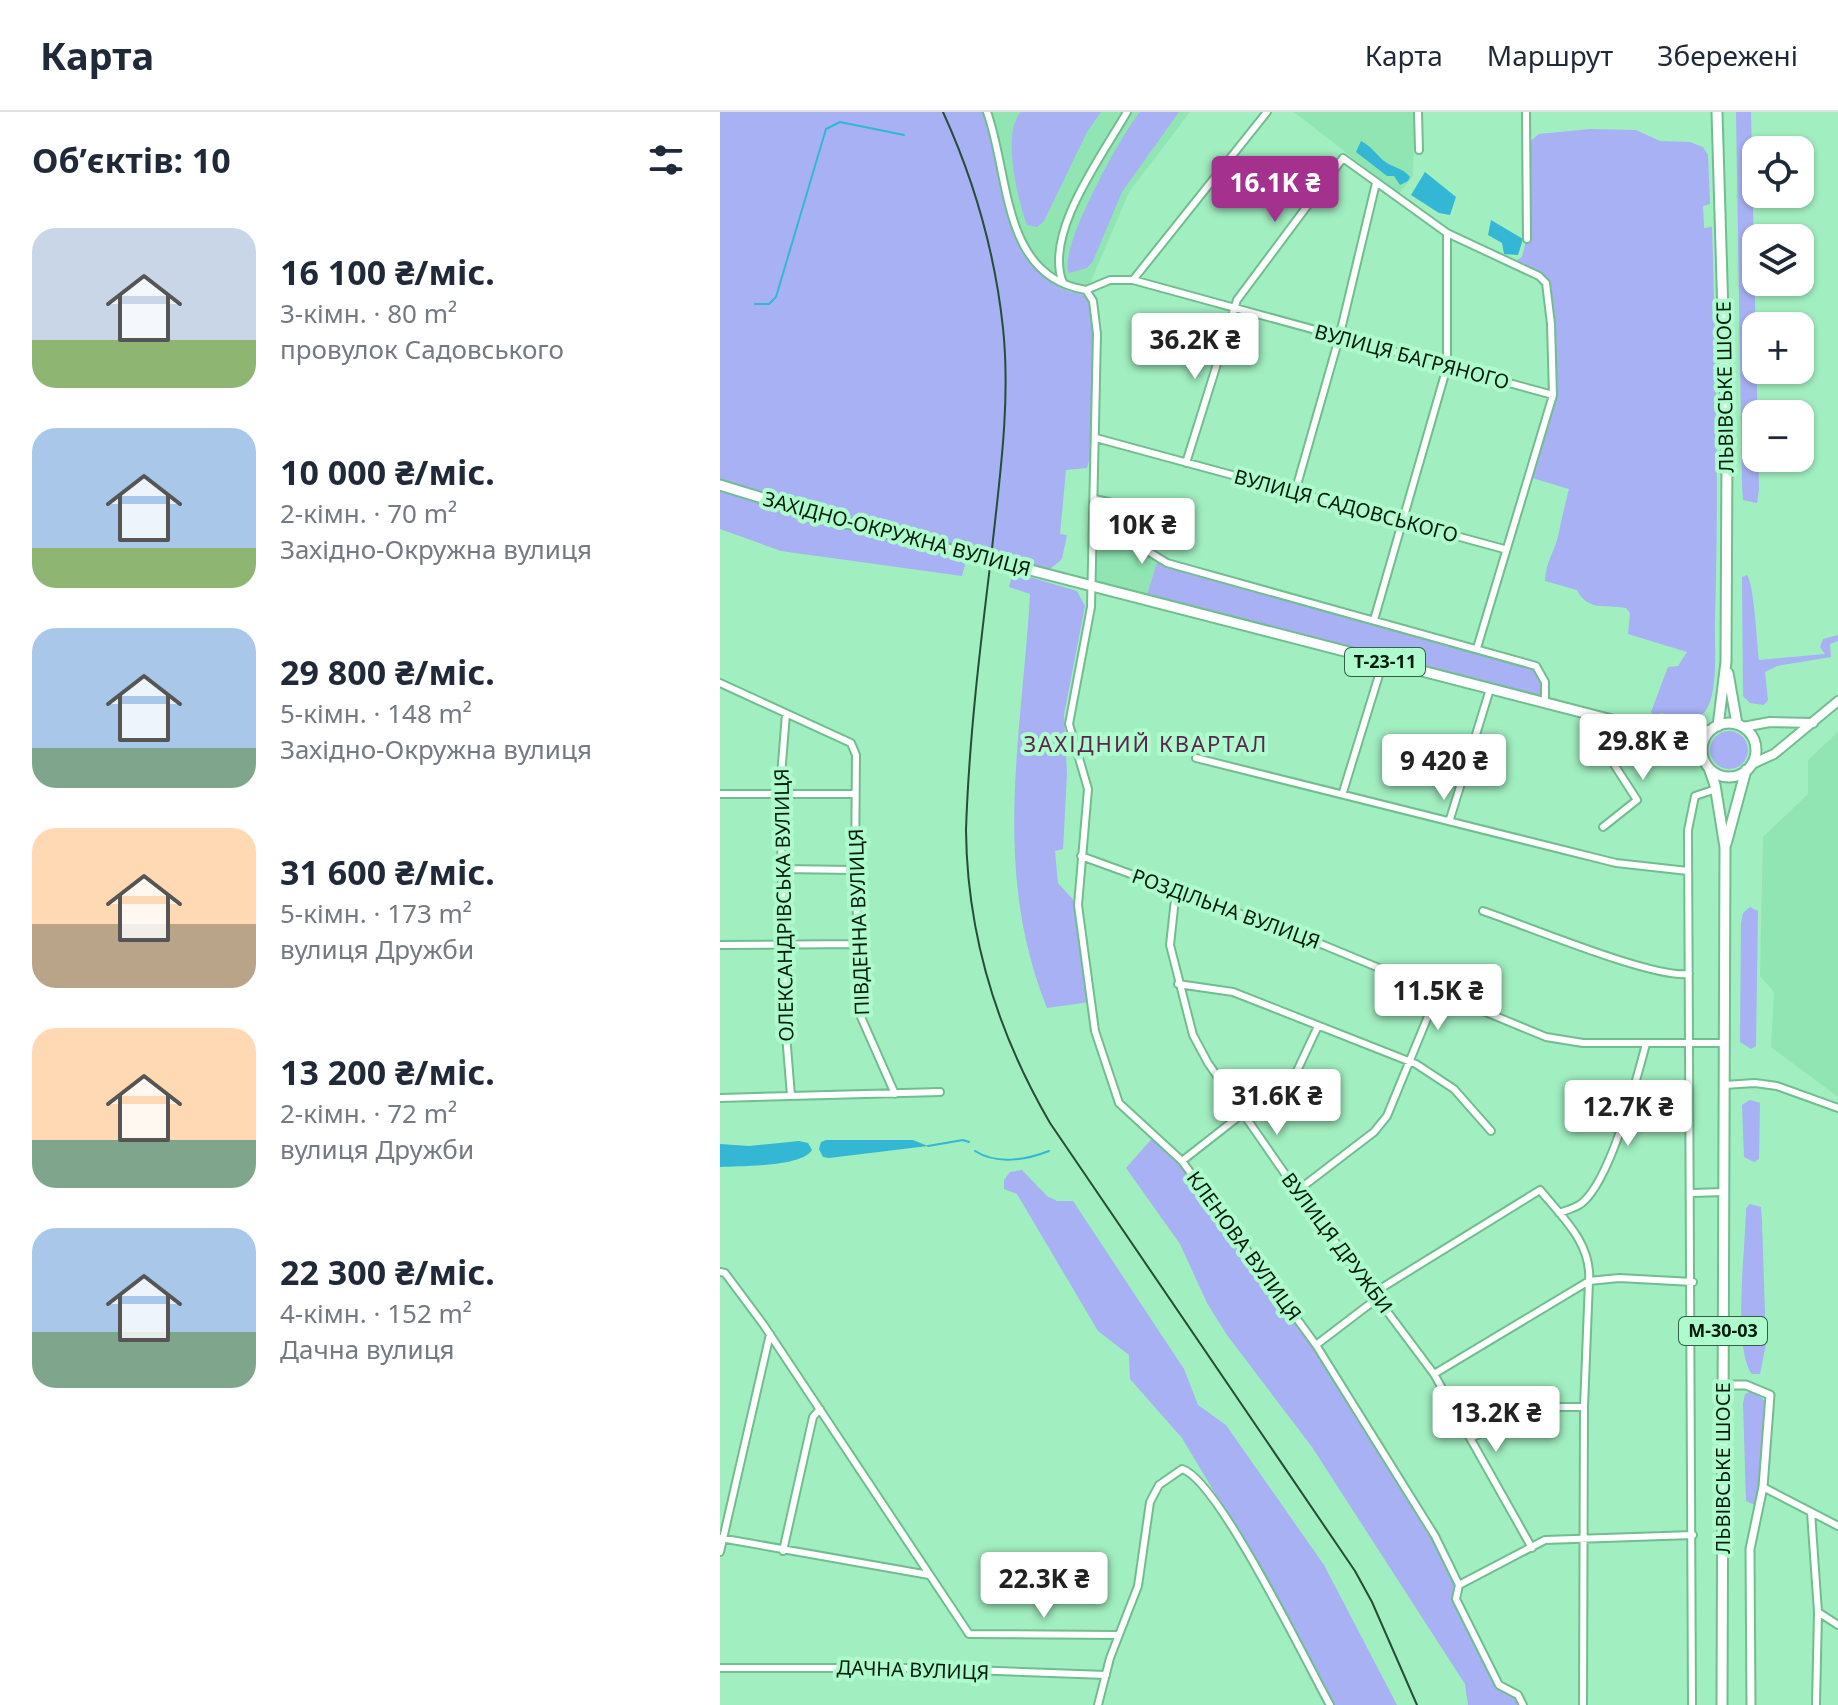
<!DOCTYPE html>
<html lang="uk">
<head>
<meta charset="utf-8">
<style>
	body { margin:0; font-family:"Noto Sans",sans-serif; background:#f6f6f7; color:#1f2937; height:100vh; display:flex; flex-direction:column; font-size:30px; white-space:nowrap }
	* { box-sizing:border-box; margin:0 }
	p { font-size:26px; color:#747a83 }
	.icon { flex:none; width:44px; height:44px; fill:none; stroke:currentColor; stroke-width:2; stroke-linecap:round; stroke-linejoin:round }
	.map { position:relative; flex:1; overflow:hidden }
	.details { display:flex; flex-direction:column; background:#fff; width:720px }
	.details>* { flex:none }
	.buttons { position:absolute; left:1022px; top:24px; display:grid; gap:16px }
	.buttons a { display:grid; place-items:center; width:72px; height:72px; border-radius:16px; background:#fff; box-shadow:0 2px 6px #0004; font-size:40px }
	.price { position:absolute; translate:-50% -68px; padding:0 18px; border-radius:8px; background:#fff; color:#222; font-size:26px; line-height:52px; filter:drop-shadow(0 2px 4px #0008) }
	.price::after { content:''; position:absolute; left:50%; top:48px; width:24px; height:18px; margin-left:-12px; background:inherit; clip-path:polygon(0 0,100% 0,50% 100%) }
	.price.current { background:#a4318d; color:#fff }
	ul { padding:0; list-style:none }
	li { display:flex; align-items:center; gap:24px; height:200px; padding:0 32px }
	li span { display:grid; place-items:center; flex:none; width:224px; height:160px; border-radius:24px; color:#555 }
	li>.icon { margin-inline-start:auto }
	span .icon { width:96px; height:96px; fill:#fffc; stroke-width:1 }
	li b { font-size:34px }
	h2 { display:flex; justify-content:space-between; align-items:center; height:96px; padding:0 32px; font-size:34px }
	header { display:flex; align-items:center; gap:48px; box-sizing:border-box; height:112px; padding:0 40px; background:#fff; border-bottom:2px solid #e0e1e3 }
	header strong { font-size:38px }
	nav { display:flex; gap:44px; margin-inline-start:auto; font-size:28px }
	main { display:flex; flex:1; min-height:0 }
	.map>svg:first-child { display:block }
</style>
</head>
<body>
<header>
<strong>Карта</strong>
<nav><a>Карта</a><a>Маршрут</a><a>Збережені</a></nav>
</header>
<main>
<section class="details">
<h2>Об’єктів: 10<svg class="icon" aria-label="filters" viewBox="0 0 24 24"><path d="M4 7h16M4 17h16"/><circle cx="9" cy="7" r="2"/><circle cx="15" cy="17" r="2"/></svg></h2>
<ul>
<li><span style="background:linear-gradient(#c9d6e8 70%,#8fb573 0)"><svg class="icon" aria-label="home" viewBox="0 0 24 24"><path d="M3 11l9-7 9 7M6 9v11h12V9"/></svg></span><div><b>16 100 ₴/міс.</b><p>3-кімн. · 80 m²</p><p>провулок Садовського</p></div></li>
<li><span style="background:linear-gradient(#a9c7e8 75%,#8fb573 0)"><svg class="icon" aria-label="home" viewBox="0 0 24 24"><path d="M3 11l9-7 9 7M6 9v11h12V9"/></svg></span><div><b>10 000 ₴/міс.</b><p>2-кімн. · 70 m²</p><p>Західно-Окружна вулиця</p></div></li>
<li><span style="background:linear-gradient(#a9c7e8 75%,#7fa58c 0)"><svg class="icon" aria-label="home" viewBox="0 0 24 24"><path d="M3 11l9-7 9 7M6 9v11h12V9"/></svg></span><div><b>29 800 ₴/міс.</b><p>5-кімн. · 148 m²</p><p>Західно-Окружна вулиця</p></div></li>
<li><span style="background:linear-gradient(#ffd9b3 60%,#b9a48a 0)"><svg class="icon" aria-label="home" viewBox="0 0 24 24"><path d="M3 11l9-7 9 7M6 9v11h12V9"/></svg></span><div><b>31 600 ₴/міс.</b><p>5-кімн. · 173 m²</p><p>вулиця Дружби</p></div></li>
<li><span style="background:linear-gradient(#ffd9b3 70%,#7fa58c 0)"><svg class="icon" aria-label="home" viewBox="0 0 24 24"><path d="M3 11l9-7 9 7M6 9v11h12V9"/></svg></span><div><b>13 200 ₴/міс.</b><p>2-кімн. · 72 m²</p><p>вулиця Дружби</p></div></li>
<li><span style="background:linear-gradient(#a9c7e8 65%,#7fa58c 0)"><svg class="icon" aria-label="home" viewBox="0 0 24 24"><path d="M3 11l9-7 9 7M6 9v11h12V9"/></svg></span><div><b>22 300 ₴/міс.</b><p>4-кімн. · 152 m²</p><p>Дачна вулиця</p></div></li>
</ul>
</section>
<div class="map">
<svg width="1118" height="1593" viewBox="0 0 1118 1593">
	<rect width="100%" height="100%" fill="#a1eec0"/>
	<!-- built -->
	<path fill="#90e5b3" d="M270 0H470L409 80 368 176 345 172 311 143 286 79Z
		M574 0H694L693 64 679 82Z
		M376 390 387 392 424 440 437 450 426 486 374 473Z
		M1118 620V985L1051 935 1054 880 1040 864 1043 725 1088 682V648Z"/>
	<!-- green -->
	<path fill="#a7b1f3" d="M0 0H264C285 58 279 142 341 176 348 180 357 181 365 183L372 200V339L367 356 346 358 340 422 347 423 342 447 330 457 111 404 0 369Z
		M301 0H381L367 20 324 109 317 115 307 113C298 88 281 21 301 0Z
		M420 0H459L402 80 373 149 367 156 349 161C337 139 402 21 420 0Z
		M1016 0H1031L1039 377 1037 391 1023 388 1022 374Z
		M870 17 916 18 940 29 970 30 983 35 988 43 990 92 983 94 984 116 992 115C996 246 999 377 995 507 994 530 999 579 986 598 980 608 965 612 954 610L955 604 941 601 934 605 931 600 948 555 958 554 967 540 908 522 910 501 906 496C886 492 868 500 857 478L825 469C825 450 836 438 839 420 842 405 845 392 849 377L812 366 838 277 829 175 797 148 802 145 809 118 808 31 819 22Z
		M0 379 246 449 242 464 61 439 0 417Z
		M437 450 807 553C822 559 822 573 822 587L426 486Z
		M293 460 357 479 365 494 344 603 347 662 343 737 335 739 338 771 358 793 370 890 327 896C271 756 302 625 310 482L289 475Z
		M1027 463C1034 472 1037 532 1039 548L1105 542 1100 535 1103 527 1118 523V529L1110 532 1111 545 1057 554 1045 560 1048 588 1044 593 1030 591 1023 584 1022 465Z
		M990 638a19 19 0 1 1 38 0a19 19 0 1 1-38 0Z
		M1030 795 1038 799 1036 934 1031 937 1020 930 1021 811 1023 801Z
		M1030 988 1040 991 1039 1047 1034 1050 1024 1045 1022 993Z
		M436 1022 462 1049 596 1233 715 1424 739 1473 736 1487 779 1573 798 1583 803 1593H748L745 1572 592 1335 507 1223 487 1191 460 1132 406 1056Z
		M302 1058 327 1084 337 1089H353L464 1257 478 1293 506 1313 604 1453 677 1593H614L566 1500 462 1326 410 1267 409 1243 378 1219 297 1082 284 1077V1068L290 1060Z
		M1030 1092 1041 1095 1042 1110 1046 1232 1040 1262H1032C1012 1236 1026 1132 1026 1096Z
		M1032 1279 1045 1289 1039 1388 1035 1393 1026 1389 1023 1291 1025 1282Z"/>
	<!-- water -->
	<path fill="#33b7d5" d="M641 29C652 35 656 42 664 49 673 56 682 55 690 65L688 69 680 73 674 64H667L636 40Z
		M705 60 736 85 730 103 719 101 691 83Z
		M771 108 803 127 798 143 784 142 782 131 768 123Z
		M106 1028H193L208 1034 109 1046 103 1045 99 1037 101 1030Z
		M79 1029 88 1031 92 1038C82 1055 20 1054 0 1055V1032L29 1034Z"/>
	<g fill="none" stroke-linecap="round" stroke-linejoin="round">
		<!-- stream -->
		<path stroke="#33b7d5" stroke-width="2" d="M35 192H49L56 185 106 17 120 10 184 23
			M208 1034 243 1028 249 1030
			M255 1039C277 1053 306 1048 329 1039"/>
		<!-- minor casing -->
		<g stroke="#71bd90" stroke-width="10">
			<path id="minor" d="M267 0C290 63 281 165 366 178L373 189 377 222 371 495 349 612 368 677 358 793 375 919 399 991 462 1049 596 1233 715 1424 739 1473
				M698 0 699 38
				M806 0 807 127
				M413 168 547 0
				M343 171C323 122 382 44 407 0
				M366 178 390 168H413L833 283
				M376 326 784 437
				M466 351 517 188 623 46 727 121 819 164 826 171 831 212 833 283 757 536
				M575 380 619 226 656 71
				M374 387 389 390 426 438 447 451 816 554 825 570V591
				M654 508 727 255V121
				M0 571 131 631 136 643 135 758 141 905 175 982
				M66 602 60 676 65 910 71 984
				M867 602 866 609 917 688 883 715
				M476 646 896 751 968 759
				M623 680 663 550
				M0 682H134
				M730 707 770 577
				M361 744 584 825 826 925 863 931H1004
				M61 757 135 758
				M456 778 450 833 473 923 488 951 577 1079 714 1262 869 1169C872 1131 842 1105 820 1078L655 1180
				M763 799C805 813 933 867 969 862
				M0 833 138 832
				M458 872 513 880 696 952 734 977 771 1019
				M1004 973 1035 971 1057 974 1118 996
				M0 986 220 980
				M462 1049 577 959 598 914
				M577 1079 654 1020 667 1004 718 880
				M972 1081 1004 1080
				M839 1101C847 1098 856 1096 862 1091 891 1067 916 969 926 932
				M0 1160 5 1161 43 1212 249 1522 398 1523
				M596 1233 659 1185
				M714 1262 812 1436
				M751 1326 816 1295H864
				M1043 1375 1118 1414
				M1091 1400 1098 1500 1096 1593
				M0 1426 209 1463
				M63 1439 93 1305 100 1297
				M0 1440 50 1222
				M739 1473 825 1428 973 1423
				M739 1473 736 1487 779 1573 798 1583 803 1593
				M1098 1500 1118 1513
				M0 1556H193L386 1563
				M378 1593 390 1546 418 1474 430 1390 439 1373 462 1357C498 1367 587 1552 610 1593
				M863 1593 864 1295 869 1169 899 1166 973 1170
				M972 1593 968 718 975 684 996 677"/>
		</g>
		<!-- tertiary casing -->
		<g stroke="#71bd90" stroke-width="11">
			<path id="tertiary" d="M1003 1273H1026L1050 1283 1043 1375 1030 1437 1031 1593"/>
		</g>
		<!-- secondary casing -->
		<g stroke="#71bd90" stroke-width="12">
			<path id="secondary" d="M1023 615 1050 610 1093 611
				M1032 652 1054 642 1118 589"/>
		</g>
		<!-- primary casing -->
		<g stroke="#71bd90" stroke-width="13">
			<path id="primary" d="M997 0 1007 339 1006 550 998 614
				M0 373 111 407 243 441
				M295 454 958 625 991 618
				M1008 561 1017 612
				M982 638a27 27 0 1 1 54 0a27 27 0 1 1-54 0Z
				M958 625 984 649
				M989 656 995 673 1005 735 1002 1593
				M1006 732 1026 658"/>
		</g>
		<!-- minor -->
		<use href="#minor" stroke="#fff" stroke-width="6"/>
		<!-- tertiary -->
		<use href="#tertiary" stroke="#fff" stroke-width="7"/>
		<!-- secondary -->
		<use href="#secondary" stroke="#fff" stroke-width="8"/>
		<!-- primary -->
		<use href="#primary" stroke="#fff" stroke-width="9"/>
		<!-- rail -->
		<path stroke="#264d36" stroke-width="2" d="M223 0C254 68 275 141 283 216 291 292 279 370 271 446 260 536 249 627 246 718 247 824 277 920 330 1011L635 1459 652 1490 697 1593"/>
		<!-- primary-bridge casing -->
		<g stroke="#71bd90" stroke-width="13" stroke-linecap="butt">
			<path id="primary-bridge" d="M243 441 295 454"/>
		</g>
		<!-- primary-bridge -->
		<use href="#primary-bridge" stroke="#fff" stroke-width="9"/>
	</g>
	<g text-anchor="middle" stroke-width="8" stroke-linejoin="round" paint-order="stroke">
		<!-- shield labels -->
		<g fill="#aefccd" stroke="#345e45" stroke-width="2">
			<rect x="625" y="536" width="80" height="28" rx="6"/>
			<rect x="959" y="1205" width="88" height="28" rx="6"/>
		</g>
		<g font-size="18" font-weight="bold" fill="#001b0b">
			<text x="665" y="556">Т-23-11</text>
			<text x="1003" y="1225">М-30-03</text>
		</g>
		<!-- street labels -->
		<g font-size="20" fill="#001b0b" stroke="#aefccd">
			<text transform="translate(692 245) rotate(15)" y="7">ВУЛИЦЯ БАГРЯНОГО</text>
			<text transform="translate(1005 275) rotate(-91)" y="7">ЛЬВІВСЬКЕ ШОСЕ</text>
			<text transform="translate(626 394) rotate(15)" y="7">ВУЛИЦЯ САДОВСЬКОГО</text>
			<text transform="translate(177 422) rotate(15)" y="7">ЗАХІДНО-ОКРУЖНА ВУЛИЦЯ</text>
			<text transform="translate(64 793) rotate(-91)" y="7">ОЛЕКСАНДРІВСЬКА ВУЛИЦЯ</text>
			<text transform="translate(506 797) rotate(20)" y="7">РОЗДІЛЬНА ВУЛИЦЯ</text>
			<text transform="translate(139 810) rotate(-92)" y="7">ПІВДЕННА ВУЛИЦЯ</text>
			<text transform="translate(617 1131) rotate(53)" y="7">ВУЛИЦЯ ДРУЖБИ</text>
			<text transform="translate(524 1134) rotate(54)" y="7">КЛЕНОВА ВУЛИЦЯ</text>
			<text transform="translate(1003 1356) rotate(-90)" y="7">ЛЬВІВСЬКЕ ШОСЕ</text>
			<text transform="translate(193 1558) rotate(2)" y="7">ДАЧНА ВУЛИЦЯ</text>
		</g>
		<!-- neighbourhood labels -->
		<g font-size="22" letter-spacing="2" fill="#5c244f" stroke="#aefccd">
			<text x="426" y="640">ЗАХІДНИЙ КВАРТАЛ</text>
		</g>
	</g>
</svg>
<div class="buttons">
<a><svg class="icon" aria-label="locate" viewBox="0 0 24 24"><circle cx="12" cy="12" r="6"/><path d="M12 2v4M12 18v4M2 12h4M18 12h4"/></svg></a>
<a><svg class="icon" aria-label="layers" viewBox="0 0 24 24"><path d="M12 4l9 5-9 5-9-5zM3 14l9 5 9-5"/></svg></a>
<a>+</a>
<a>−</a>
</div>
<b class="price current" style="left:555px;top:112px">16.1K ₴</b>
<b class="price" style="left:475px;top:269px">36.2K ₴</b>
<b class="price" style="left:422px;top:454px">10K ₴</b>
<b class="price" style="left:923px;top:670px">29.8K ₴</b>
<b class="price" style="left:724px;top:690px">9 420 ₴</b>
<b class="price" style="left:718px;top:920px">11.5K ₴</b>
<b class="price" style="left:557px;top:1025px">31.6K ₴</b>
<b class="price" style="left:908px;top:1036px">12.7K ₴</b>
<b class="price" style="left:776px;top:1342px">13.2K ₴</b>
<b class="price" style="left:324px;top:1508px">22.3K ₴</b>
</div>
</main>
</body>
</html>
